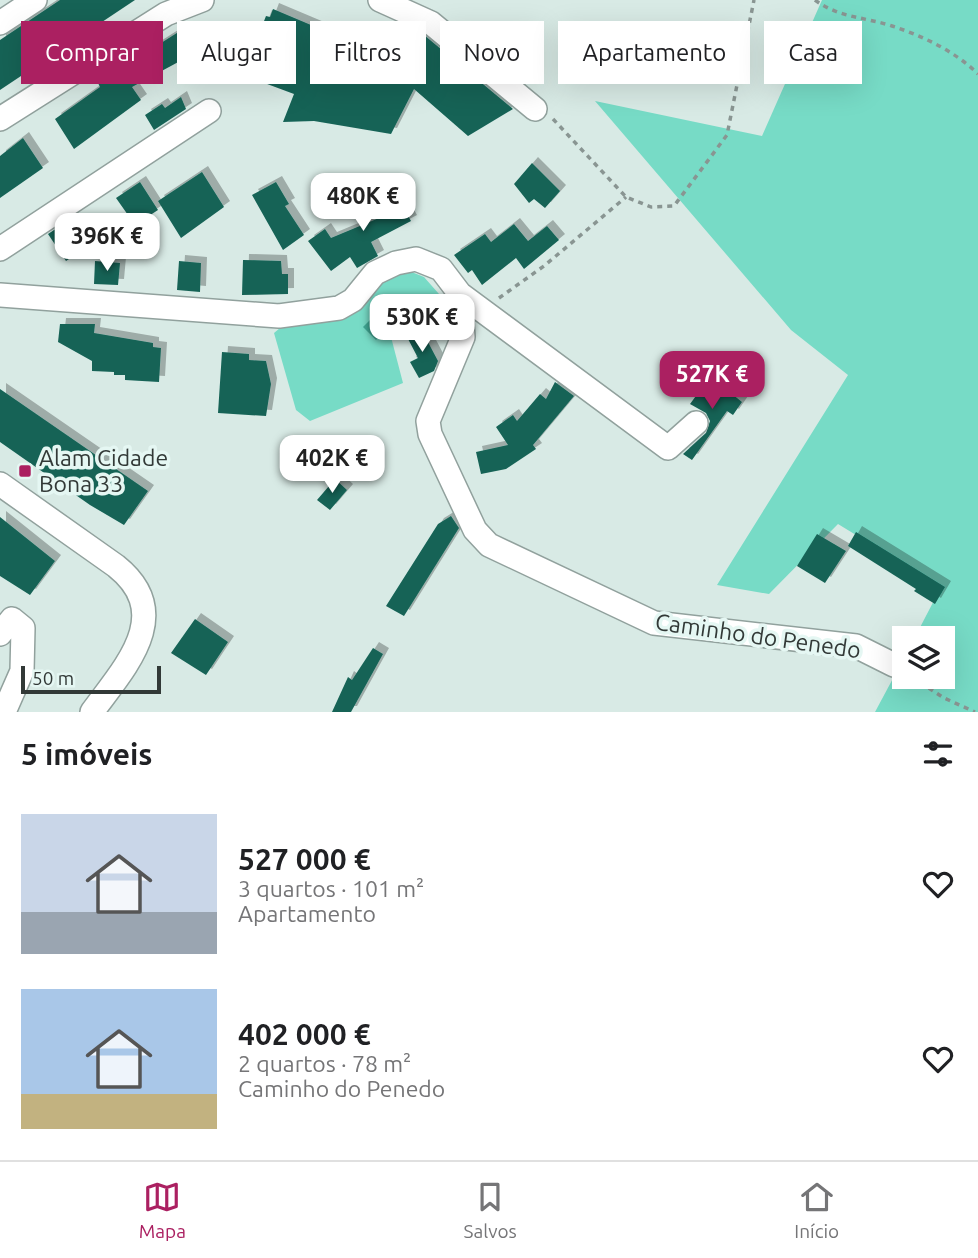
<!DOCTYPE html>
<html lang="pt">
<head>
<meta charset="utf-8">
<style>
	body { margin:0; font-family:Ubuntu,sans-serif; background:#f6f6f6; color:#202124; height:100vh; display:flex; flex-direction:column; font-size:26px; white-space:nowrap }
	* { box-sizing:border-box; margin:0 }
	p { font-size:23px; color:#757577 }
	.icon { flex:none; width:38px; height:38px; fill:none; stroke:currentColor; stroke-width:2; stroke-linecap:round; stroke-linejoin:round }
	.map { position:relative; height:712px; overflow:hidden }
	.side { display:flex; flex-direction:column; background:#fff; flex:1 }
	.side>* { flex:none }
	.hud { position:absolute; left:21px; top:21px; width:936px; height:63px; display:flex; gap:14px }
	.tools { position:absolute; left:892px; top:626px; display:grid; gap:14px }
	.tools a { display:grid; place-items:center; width:63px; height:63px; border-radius:0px; background:#fff; box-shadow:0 7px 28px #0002; font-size:35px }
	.scale { position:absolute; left:21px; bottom:18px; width:140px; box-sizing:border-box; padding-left:7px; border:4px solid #323937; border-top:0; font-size:19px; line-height:24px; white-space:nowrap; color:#323937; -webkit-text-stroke:5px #e5f7f3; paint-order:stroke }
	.price { position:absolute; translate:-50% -60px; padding:0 16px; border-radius:14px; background:#fff; color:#222; font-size:23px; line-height:46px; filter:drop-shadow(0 2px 4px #0008) }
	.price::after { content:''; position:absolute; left:50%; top:42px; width:21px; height:16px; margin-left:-10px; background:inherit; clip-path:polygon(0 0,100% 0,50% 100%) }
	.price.current { background:#ab2061; color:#fff }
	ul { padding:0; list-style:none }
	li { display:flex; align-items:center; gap:21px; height:175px; padding:0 21px }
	li span { display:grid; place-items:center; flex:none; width:196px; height:140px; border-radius:0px; color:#555 }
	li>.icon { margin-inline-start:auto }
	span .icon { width:84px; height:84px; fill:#fffc; stroke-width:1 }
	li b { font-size:30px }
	h2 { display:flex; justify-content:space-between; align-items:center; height:84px; padding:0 21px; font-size:30px }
	.pill { padding:0 24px; border-radius:0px; background:#fff; box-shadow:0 7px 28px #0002; font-size:24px; line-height:63px }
	.pill.current { background:#ab2061; color:#fff }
	.dock { display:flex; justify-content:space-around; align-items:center; height:98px; border-top:2px solid #e0e0e0; background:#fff; font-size:19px; color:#757577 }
	.dock a { display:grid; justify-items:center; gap:4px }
	.dock .current { color:#ab2061 }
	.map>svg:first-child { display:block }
</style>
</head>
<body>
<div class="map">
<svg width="978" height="712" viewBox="0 0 978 712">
	<defs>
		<filter id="shadow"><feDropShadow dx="6" dy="-6" stdDeviation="0" flood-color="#0004"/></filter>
	</defs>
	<rect width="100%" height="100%" fill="#d8eae5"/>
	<!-- green -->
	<path fill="#77dbc6" d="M822 0H978V712H875L905 656V677H943V639H914L941 587 838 524 769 594 717 585 848 375 791 330 595 101 762 136Z
		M404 269 424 277 439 294 391 337 403 383 310 421 296 410 274 333 286 323Z"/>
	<!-- water -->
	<path fill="#41aa96" d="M382 308 395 319 376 340 363 327Z"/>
	<!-- building -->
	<path fill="#156356" filter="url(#shadow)" d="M60 0H135L0 90V40Z
		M273 9 394 60 407 28 424 35 513 109 468 136 414 89 391 134 314 121 283 122 294 94 246 76 251 63 248 62 266 16 270 17Z
		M180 31 191 50 180 56 182 60 132 87 141 100 74 149 55 119 100 87 98 83Z
		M181 97 186 109 154 130 145 115 162 104 165 108Z
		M23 138 43 168 0 198V156Z
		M532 163 560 191 545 208 534 199 529 203 514 184Z
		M202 172 224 207 181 238 158 201Z
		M140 182 158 210 135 225 116 198Z
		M276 182 289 204 285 206 304 235 283 250 252 195Z
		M390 184 411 221 371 242 378 256 357 268 350 257 331 271 308 241 325 229 331 238 379 218 367 196Z
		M66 222 84 249 66 261 48 234Z
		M514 224 528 241 547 226 559 240 524 269 516 258 482 285 472 270 468 273 454 255 485 234 491 242Z
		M243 260 281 261 282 274H288V294L242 295Z
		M95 261 120 263 118 285 94 284Z
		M179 261 201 263 200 292 177 290Z
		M60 324H95L94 333 153 343V347L161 348 159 382 125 380V375H114V372L92 371V361L58 342Z
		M420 327 438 361 434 371 419 378 410 362 418 358 406 335Z
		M222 352 249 354V360L266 361 271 384 266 416 218 413Z
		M707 381 719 390 722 386 742 402 733 415 727 411 692 460 683 454 706 433 710 421 706 413 690 404Z
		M555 382 574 396 533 445 536 449 506 469 481 474 476 452 508 445 496 427 513 415 517 421 540 394 546 399Z
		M0 389 148 491 124 525 90 505 0 442Z
		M335 479 347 490 330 510 317 500Z
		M451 516 459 528 404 616 386 606 438 524Z
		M0 517 55 561 30 595 0 576Z
		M856 532 945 587 935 604 914 591 916 589 848 546Z
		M817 534 846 551 825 583 797 566Z
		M195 619 228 642 206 675 171 653Z
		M373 648 383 654 351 712H332L348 677 352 680Z"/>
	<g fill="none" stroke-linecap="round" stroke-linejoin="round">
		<!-- minor casing -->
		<g stroke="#91a19d" stroke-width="26">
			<path id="minor" d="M380 0 431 23 535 109
				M0 23 35 0
				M0 119 166 14 202 0
				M0 249 209 111
				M460 294 463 337 428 421 430 434 475 530 489 545 654 623 856 646 894 665
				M0 295 279 316 339 308 353 300 375 273 396 263 416 259 441 269 460 294 668 448 696 423
				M0 484 116 566C176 614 125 667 92 712
				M0 634 12 619 23 628 22 671 4 712"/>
		</g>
		<!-- path -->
		<path stroke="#899592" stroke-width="3.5" stroke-dasharray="5 5" stroke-linecap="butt" d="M815 0C839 18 865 17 892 26 923 36 956 52 978 74
			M553 119 626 197 651 207 674 206 727 135 754 0
			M499 298 544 266 626 197
			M912 677 944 698 975 712"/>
		<!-- minor -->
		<use href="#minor" stroke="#fff" stroke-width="23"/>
	</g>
	<!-- markers -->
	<rect fill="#ab2061" stroke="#e5f7f3" stroke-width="2.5" x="18" y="464" width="14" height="14" rx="3.5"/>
	<g text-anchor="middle" stroke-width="7" stroke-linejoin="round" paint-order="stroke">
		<!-- poi labels -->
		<g font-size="23" fill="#323937" stroke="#e5f7f3" text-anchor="start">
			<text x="39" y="466">Alam Cidade<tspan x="39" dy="26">Bona 33</tspan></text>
		</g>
		<!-- street labels -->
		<g font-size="23" fill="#323937" stroke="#e5f7f3">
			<text transform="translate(758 636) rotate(8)" y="8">Caminho do Penedo</text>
		</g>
	</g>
</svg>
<div class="tools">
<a><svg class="icon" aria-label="layers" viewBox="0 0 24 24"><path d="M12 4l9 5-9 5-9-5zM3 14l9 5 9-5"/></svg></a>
</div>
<div class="scale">50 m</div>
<b class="price" style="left:363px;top:233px">480K €</b>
<b class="price" style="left:107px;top:273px">396K €</b>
<b class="price" style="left:422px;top:354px">530K €</b>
<b class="price current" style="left:712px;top:411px">527K €</b>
<b class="price" style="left:332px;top:495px">402K €</b>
<div class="hud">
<a class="pill current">Comprar</a>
<a class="pill">Alugar</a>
<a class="pill">Filtros</a>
<a class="pill">Novo</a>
<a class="pill">Apartamento</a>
<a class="pill">Casa</a>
</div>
</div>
<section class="side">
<h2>5 imóveis<svg class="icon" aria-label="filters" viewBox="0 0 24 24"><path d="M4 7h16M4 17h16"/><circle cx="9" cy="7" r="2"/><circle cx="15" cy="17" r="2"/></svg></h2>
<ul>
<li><span style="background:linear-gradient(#c9d6e8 70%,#9aa5b1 0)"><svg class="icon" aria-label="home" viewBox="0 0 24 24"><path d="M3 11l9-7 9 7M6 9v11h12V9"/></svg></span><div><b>527 000 €</b><p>3 quartos · 101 m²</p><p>Apartamento</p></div><svg class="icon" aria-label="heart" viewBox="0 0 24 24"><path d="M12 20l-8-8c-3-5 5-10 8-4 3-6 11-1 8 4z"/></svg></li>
<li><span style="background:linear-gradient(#a9c7e8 75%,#c2b280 0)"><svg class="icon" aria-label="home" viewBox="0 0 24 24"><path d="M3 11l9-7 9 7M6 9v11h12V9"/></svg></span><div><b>402 000 €</b><p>2 quartos · 78 m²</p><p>Caminho do Penedo</p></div><svg class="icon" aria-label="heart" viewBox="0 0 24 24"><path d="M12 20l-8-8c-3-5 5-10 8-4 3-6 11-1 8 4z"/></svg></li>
</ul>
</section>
<nav class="dock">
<a class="current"><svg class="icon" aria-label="map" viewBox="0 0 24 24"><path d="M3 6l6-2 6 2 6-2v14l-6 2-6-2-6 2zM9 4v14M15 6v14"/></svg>Mapa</a>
<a><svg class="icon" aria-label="saved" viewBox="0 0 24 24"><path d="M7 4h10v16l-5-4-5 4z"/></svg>Salvos</a>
<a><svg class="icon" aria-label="home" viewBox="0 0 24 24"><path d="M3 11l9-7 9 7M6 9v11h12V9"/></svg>Início</a>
</nav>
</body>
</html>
